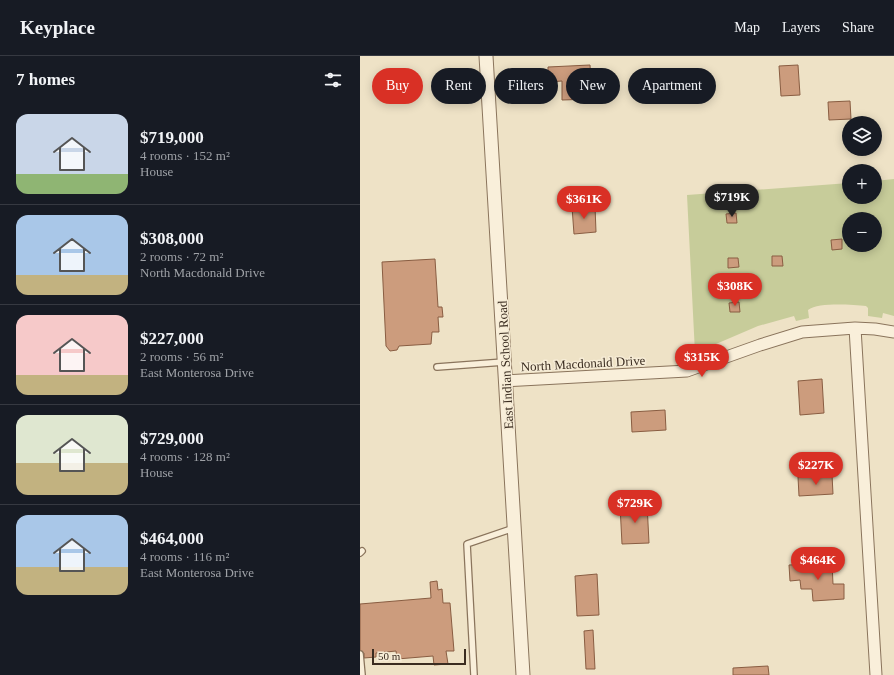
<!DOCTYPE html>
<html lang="en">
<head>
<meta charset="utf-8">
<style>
	body { margin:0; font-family:Georgia,serif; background:#242831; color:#f1f3f6; height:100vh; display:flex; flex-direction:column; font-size:15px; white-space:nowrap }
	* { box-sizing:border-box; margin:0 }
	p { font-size:13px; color:#9ea1a6 }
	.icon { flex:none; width:22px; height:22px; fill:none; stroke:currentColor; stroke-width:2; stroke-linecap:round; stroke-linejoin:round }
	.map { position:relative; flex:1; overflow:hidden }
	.side { display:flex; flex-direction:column; background:#171b24; width:360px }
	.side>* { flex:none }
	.banner { position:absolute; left:12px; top:12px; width:380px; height:36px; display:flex; gap:8px }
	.buttons { position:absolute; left:482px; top:60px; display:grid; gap:8px }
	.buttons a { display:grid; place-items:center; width:40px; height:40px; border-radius:50%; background:#171b24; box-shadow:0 2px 10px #0003; font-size:20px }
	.scale { position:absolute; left:12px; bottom:10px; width:94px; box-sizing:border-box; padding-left:4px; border:2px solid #3a2c20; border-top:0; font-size:11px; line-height:14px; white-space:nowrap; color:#3a2c20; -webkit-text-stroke:3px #f6ecd6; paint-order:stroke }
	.price { position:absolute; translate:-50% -34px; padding:0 9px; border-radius:14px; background:#d93025; color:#fff; font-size:13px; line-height:26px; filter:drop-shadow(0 1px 2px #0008) }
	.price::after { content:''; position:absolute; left:50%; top:24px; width:12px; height:9px; margin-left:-6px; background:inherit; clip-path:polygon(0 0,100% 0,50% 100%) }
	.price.selected { background:#222; color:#fff }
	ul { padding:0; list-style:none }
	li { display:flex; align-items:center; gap:12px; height:100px; padding:0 16px }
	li+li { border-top:1px solid #363941 }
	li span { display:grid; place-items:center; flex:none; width:112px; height:80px; border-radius:12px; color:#555 }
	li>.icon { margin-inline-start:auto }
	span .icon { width:48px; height:48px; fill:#fffc; stroke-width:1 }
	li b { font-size:17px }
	h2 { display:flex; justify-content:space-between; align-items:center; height:48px; padding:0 16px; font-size:17px }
	.tag { padding:0 14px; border-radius:18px; background:#171b24; box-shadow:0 2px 10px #0003; font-size:14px; line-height:36px }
	.tag.selected { background:#d93025; color:#fff }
	header { display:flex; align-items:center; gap:24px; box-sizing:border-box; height:56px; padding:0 20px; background:#171b24; border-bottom:1px solid #363941 }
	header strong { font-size:19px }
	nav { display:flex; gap:22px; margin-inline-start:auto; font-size:14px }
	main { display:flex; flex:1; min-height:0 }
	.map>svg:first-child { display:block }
</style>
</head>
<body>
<header>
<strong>Keyplace</strong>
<nav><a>Map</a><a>Layers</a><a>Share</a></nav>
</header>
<main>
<section class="side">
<h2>7 homes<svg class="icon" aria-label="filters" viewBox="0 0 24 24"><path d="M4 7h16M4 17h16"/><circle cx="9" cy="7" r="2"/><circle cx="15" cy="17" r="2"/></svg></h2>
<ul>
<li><span style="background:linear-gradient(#c9d6e8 75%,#8fb573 0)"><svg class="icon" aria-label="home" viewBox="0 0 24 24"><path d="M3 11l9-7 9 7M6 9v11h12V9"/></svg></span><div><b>$719,000</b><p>4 rooms · 152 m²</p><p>House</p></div></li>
<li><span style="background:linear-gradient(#a9c7e8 75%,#c2b280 0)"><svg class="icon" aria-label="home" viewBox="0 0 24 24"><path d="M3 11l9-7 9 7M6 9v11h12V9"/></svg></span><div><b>$308,000</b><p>2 rooms · 72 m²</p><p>North Macdonald Drive</p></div></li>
<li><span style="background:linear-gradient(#f6c9c9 75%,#c2b280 0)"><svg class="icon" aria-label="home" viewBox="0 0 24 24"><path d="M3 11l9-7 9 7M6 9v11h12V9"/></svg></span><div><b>$227,000</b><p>2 rooms · 56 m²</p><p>East Monterosa Drive</p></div></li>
<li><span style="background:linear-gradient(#dfe7d0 60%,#c2b280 0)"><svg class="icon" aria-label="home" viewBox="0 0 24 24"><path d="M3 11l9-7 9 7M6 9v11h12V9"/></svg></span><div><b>$729,000</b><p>4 rooms · 128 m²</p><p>House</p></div></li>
<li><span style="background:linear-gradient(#a9c7e8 65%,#c2b280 0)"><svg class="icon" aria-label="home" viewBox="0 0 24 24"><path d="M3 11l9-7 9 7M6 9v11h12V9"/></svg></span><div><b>$464,000</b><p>4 rooms · 116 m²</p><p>East Monterosa Drive</p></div></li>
</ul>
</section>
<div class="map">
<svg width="534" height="619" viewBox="0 0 534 619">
	<rect width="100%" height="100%" fill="#eee2c6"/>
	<!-- green -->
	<path fill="#c7cc9a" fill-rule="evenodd" d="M534 123V260L523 257 522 262 508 260V252L506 250C492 249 459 246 448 254L449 262 436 265 434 260 398 270 335 297 327 139 489 127V141H515V125ZM489 163H515V189H489Z"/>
	<!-- building -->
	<path fill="#cc9c7d" stroke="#895d42" d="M230 9 232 43 202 44V25L188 26V11Z
		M438 9 440 39 421 40 419 10Z
		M490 45 491 63 469 64 468 46Z
		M235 150 236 176 214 178 212 151Z
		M376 157 377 167H367L366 158Z
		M482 183V193L472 194 471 184Z
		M412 200H422L423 210H412Z
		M368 202H378L379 211 368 212Z
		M75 203 78 251H82L83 261H78L79 276H72L71 288 39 290 37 294 30 295 26 290 22 206Z
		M379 246 380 256H370L369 247Z
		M462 323 464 357 440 359 438 325Z
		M305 354 306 374 272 376 271 356Z
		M472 419 473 438 439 440 438 421Z
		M287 447 289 487 262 488 260 449Z
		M472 507 473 528H484V543L453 545 452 533H441L440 524 430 525 429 509Z
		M237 518 239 559 217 560 215 520Z
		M77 525 78 534 82 533 83 547H90L94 595H86L88 608 74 609 73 600 37 603 36 595 16 597V601L4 602V597H0V548L71 542 70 526Z
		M233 574 235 613H226L224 575Z
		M408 610 409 619H373V612Z"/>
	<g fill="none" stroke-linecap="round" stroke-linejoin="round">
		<!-- service casing -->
		<g stroke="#8a745c" stroke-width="8">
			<path id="service" d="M86 31 128 29
				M77 311 144 306
				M0 497 2 495
				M0 598 2 619
				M114 619 107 488 154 472"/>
		</g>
		<!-- minor casing -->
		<g stroke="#8a745c" stroke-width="13">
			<path id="minor" d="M495 272 516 619
				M145 325 327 315 400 289 442 276 495 272 515 273 534 276"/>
		</g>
		<!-- tertiary casing -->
		<g stroke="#8a745c" stroke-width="15">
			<path id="tertiary" d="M126 0 163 619"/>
		</g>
		<!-- service -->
		<use href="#service" stroke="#f9efda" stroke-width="5.5"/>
		<!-- minor -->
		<use href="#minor" stroke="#f9efda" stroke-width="11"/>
		<!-- tertiary -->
		<use href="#tertiary" stroke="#f9efda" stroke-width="13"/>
	</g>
	<g text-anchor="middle" stroke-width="3" stroke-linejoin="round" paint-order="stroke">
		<!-- street labels -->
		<g font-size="13" fill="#3a2c20" stroke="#f6ecd6">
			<text transform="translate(223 307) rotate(-3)" y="5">North Macdonald Drive</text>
			<text transform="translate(145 309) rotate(-93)" y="5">East Indian School Road</text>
		</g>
	</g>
</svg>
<div class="buttons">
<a><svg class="icon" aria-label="layers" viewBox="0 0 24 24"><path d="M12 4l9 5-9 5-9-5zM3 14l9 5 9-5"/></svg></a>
<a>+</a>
<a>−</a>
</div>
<div class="scale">50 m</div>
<b class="price selected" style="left:372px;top:162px">$719K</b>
<b class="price" style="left:224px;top:164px">$361K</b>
<b class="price" style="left:375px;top:251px">$308K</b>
<b class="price" style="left:342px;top:322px">$315K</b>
<b class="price" style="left:456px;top:430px">$227K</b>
<b class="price" style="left:275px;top:468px">$729K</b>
<b class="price" style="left:458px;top:525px">$464K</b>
<div class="banner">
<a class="tag selected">Buy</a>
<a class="tag">Rent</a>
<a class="tag">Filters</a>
<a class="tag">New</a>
<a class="tag">Apartment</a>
</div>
</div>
</main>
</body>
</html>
